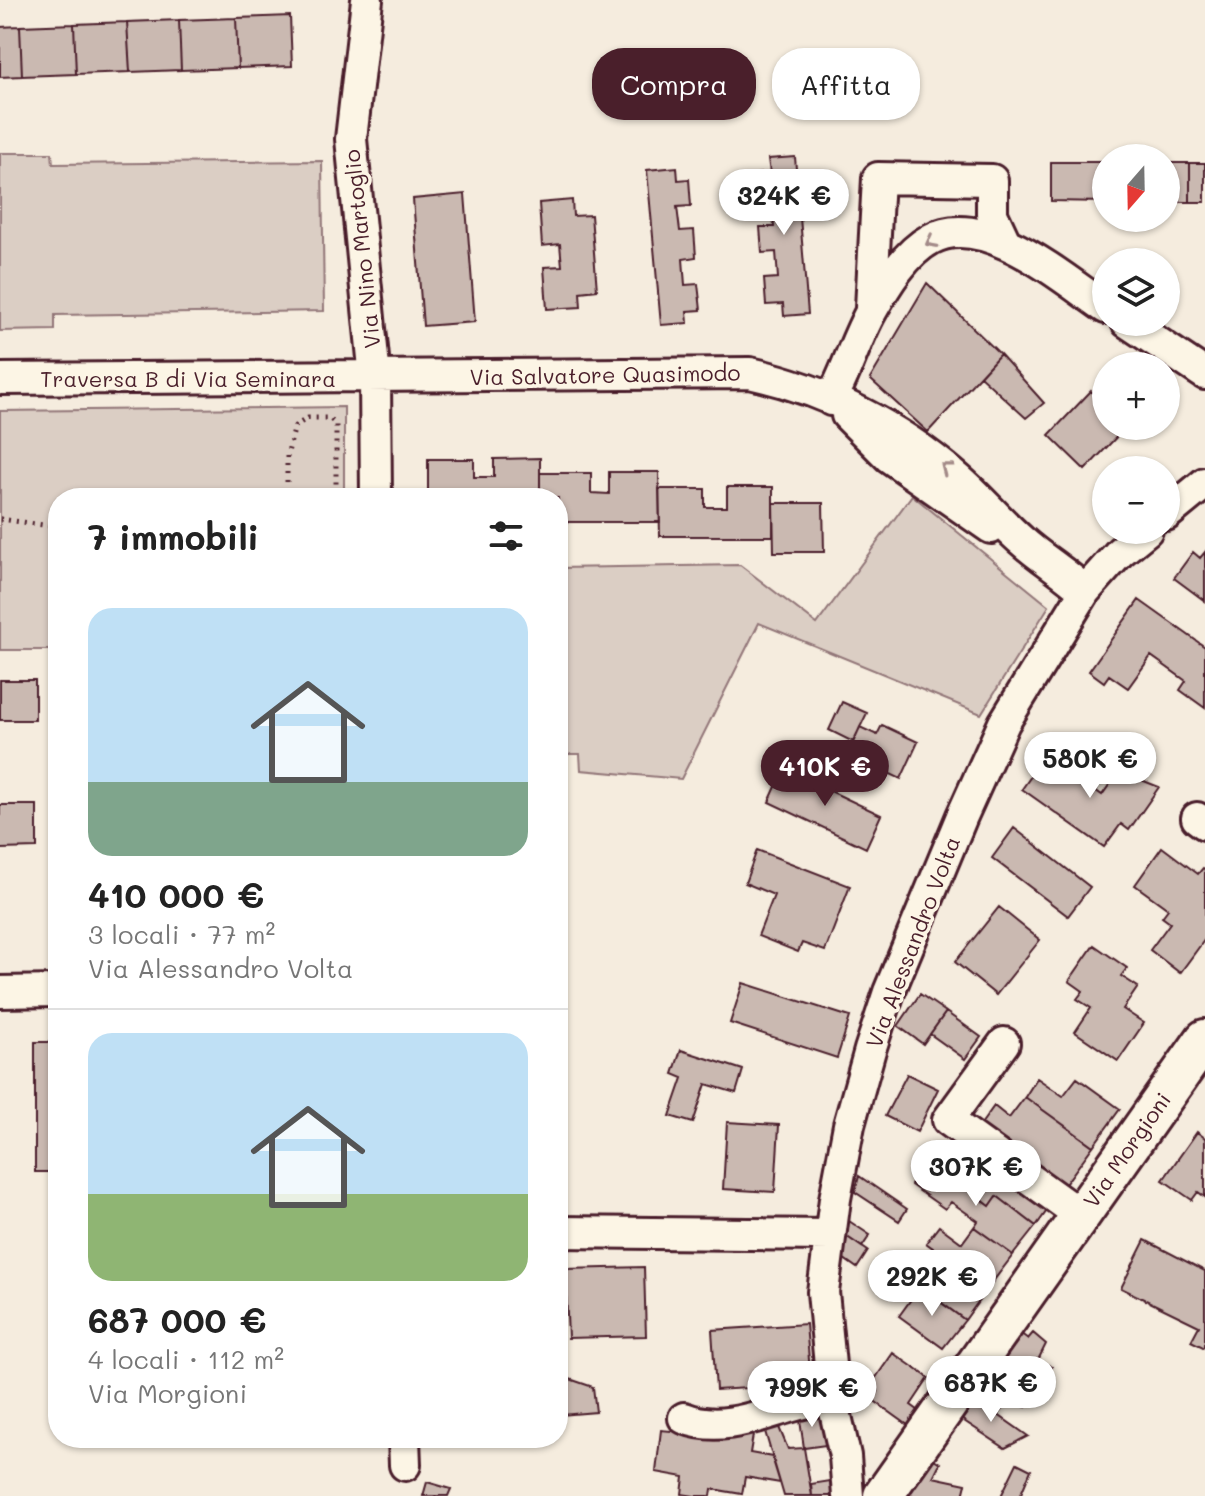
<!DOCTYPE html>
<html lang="it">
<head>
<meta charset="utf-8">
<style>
	body { margin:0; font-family:Mali,sans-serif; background:#f2f2f2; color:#222; height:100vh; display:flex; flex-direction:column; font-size:30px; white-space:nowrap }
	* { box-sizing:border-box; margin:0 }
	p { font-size:26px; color:#767676 }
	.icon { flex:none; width:44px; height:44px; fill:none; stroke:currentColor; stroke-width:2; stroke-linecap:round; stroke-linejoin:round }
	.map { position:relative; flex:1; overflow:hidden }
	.panel { position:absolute; left:48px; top:488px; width:520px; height:960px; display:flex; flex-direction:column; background:#fff; border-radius:32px; box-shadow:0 2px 6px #0004 }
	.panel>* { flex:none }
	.guide { position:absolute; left:592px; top:48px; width:492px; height:72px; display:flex; gap:16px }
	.needle { width:52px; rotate:200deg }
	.fabs { position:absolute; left:1092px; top:144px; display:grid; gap:16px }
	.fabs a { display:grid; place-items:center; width:88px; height:88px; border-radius:50%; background:#fff; box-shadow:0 2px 6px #0004; font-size:40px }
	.price { position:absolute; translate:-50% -68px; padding:0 18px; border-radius:28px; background:#fff; color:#222; font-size:26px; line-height:52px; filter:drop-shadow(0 2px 4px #0008) }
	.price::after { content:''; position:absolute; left:50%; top:48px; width:24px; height:18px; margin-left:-12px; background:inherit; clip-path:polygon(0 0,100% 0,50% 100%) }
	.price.current { background:#4a1f2b; color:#fff }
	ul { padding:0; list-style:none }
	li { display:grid; align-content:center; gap:16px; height:424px; padding:0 40px }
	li+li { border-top:2px solid #e0e0e0 }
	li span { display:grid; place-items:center; height:248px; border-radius:24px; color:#555 }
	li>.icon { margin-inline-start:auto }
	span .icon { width:144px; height:144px; fill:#fffc; stroke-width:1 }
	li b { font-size:34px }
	h2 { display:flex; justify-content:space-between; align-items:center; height:96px; padding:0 40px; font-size:34px }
	.pill { padding:0 28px; border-radius:32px; background:#fff; box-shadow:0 2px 6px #0004; font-size:28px; line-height:72px }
	.pill.current { background:#4a1f2b; color:#fff }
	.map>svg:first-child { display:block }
</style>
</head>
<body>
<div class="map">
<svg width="1205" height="1496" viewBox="0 0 1205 1496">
	<rect width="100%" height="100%" fill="#f5ecde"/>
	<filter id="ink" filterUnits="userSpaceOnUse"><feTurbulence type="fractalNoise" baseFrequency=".0125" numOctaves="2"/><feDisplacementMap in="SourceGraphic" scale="16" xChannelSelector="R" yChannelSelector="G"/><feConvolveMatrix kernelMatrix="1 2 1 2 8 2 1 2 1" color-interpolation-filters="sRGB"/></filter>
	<g filter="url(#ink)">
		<!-- green -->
		<path fill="#dbcec4" stroke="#927678" stroke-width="2" d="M0 153H52L53 164 322 161 324 311 55 315V330L0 331Z
			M344 407V498H58V650H0V411Z
			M912 495 1049 606 981 714 759 623 681 779 581 770 580 754H558V568L740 565 817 624Z"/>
		<!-- building -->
		<path fill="#cab9b1" stroke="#4a1f2b" stroke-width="2" d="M290 16 292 66 238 68 236 18Z
			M236 18 238 68 181 70 179 20Z
			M179 20 181 70 130 72 127 22Z
			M127 22 130 72 76 74 74 24Z
			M74 24 76 74 22 76 20 26Z
			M20 26 22 76 0 77V27Z
			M795 157 808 314 784 316 783 304 766 305 764 279 778 278 776 252 762 253 760 227H774L772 199 759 200 757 174 770 173 768 159Z
			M1051 162H1106V202L1051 201Z
			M1166 163H1190V202H1166Z
			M1190 163H1205V202H1190Z
			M677 167 678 180 689 179 691 206 677 207 680 231 694 230 696 257 683 259 685 285 698 284 701 310 687 311 688 323 661 325 647 170Z
			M465 194 475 322 423 326 413 199Z
			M572 200 573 216 591 215 597 290 580 292 581 307 547 309 544 267 562 266 560 244 542 246 539 203Z
			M927 283 1000 354 928 432 870 379Z
			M1000 354 1044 403 1026 418 980 376Z
			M1091 391 1106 405V426H1127L1085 470 1049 435Z
			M540 458V498H428V459H474V477H494V459Z
			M609 472H659L660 522H558V498H540V473H591V493L609 494Z
			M727 487H773V536H660L659 489H705V507H727Z
			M773 503H823L824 552H774Z
			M1193 552 1200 558 1205 552V601L1174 578Z
			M1139 600 1205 647V708L1180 690 1186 681 1151 656 1128 688 1109 675 1104 682 1089 671Z
			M0 680H35V720H0Z
			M842 702 867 713 853 742 829 730Z
			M882 725 918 742 901 779 848 754 860 727 877 735Z
			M1046 755 1102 795 1119 771 1159 787 1129 830 1121 824 1104 847 1022 789Z
			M784 769 881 815 866 848 769 802Z
			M558 802H561V847L558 848Z
			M0 805H37V848L0 849Z
			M1014 828 1090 887 1068 916 992 858Z
			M1162 847 1198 874 1203 868 1205 869V939L1180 973 1150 950 1170 923 1162 917 1168 909 1135 885Z
			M757 850 850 886 825 951 802 943 798 952 758 936 774 895 745 883Z
			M999 907 1040 940 996 995 955 962Z
			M1094 945 1127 968 1121 976 1138 987 1123 1009 1144 1023 1118 1061 1075 1032 1091 1008 1077 999 1083 991 1069 981Z
			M743 983 850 1017 837 1058 730 1023Z
			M920 994 946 1012 923 1044 898 1026Z
			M946 1012 981 1037 965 1059 930 1034Z
			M35 1042H58V1172H35Z
			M681 1050 743 1070 736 1093 706 1084 693 1123 670 1116 683 1078 673 1074Z
			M907 1074 938 1089 917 1132 885 1116Z
			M1037 1078 1063 1096 1077 1078 1120 1109 1093 1146 1025 1097Z
			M1025 1097 1093 1146 1063 1187 979 1127 994 1106 1009 1118Z
			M727 1122 779 1125 775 1192 723 1189Z
			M1197 1132 1205 1138V1197L1198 1192 1192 1200 1163 1180Z
			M966 1141 1051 1205 1036 1226 997 1196 990 1206 943 1170Z
			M929 1161 990 1206 997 1196 1036 1226 1013 1255 974 1227 978 1221 951 1202 945 1209 911 1185Z
			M859 1176 907 1209 899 1221 855 1192Z
			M849 1221 870 1235 862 1247 846 1236Z
			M939 1226 962 1243 974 1227 1013 1255 988 1288 926 1243Z
			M846 1236 868 1251 857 1268 840 1256Z
			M1145 1240 1205 1271V1348L1191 1341 1199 1326 1121 1288Z
			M933 1248 988 1288 965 1320 910 1280Z
			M644 1267 646 1336 568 1338 565 1269Z
			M920 1287 965 1320 943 1348 899 1316Z
			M806 1324 811 1384 716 1390 712 1330Z
			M1020 1333 1028 1339 1033 1333 1046 1344 1038 1360 1052 1367 1026 1407 980 1390Z
			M893 1353 929 1378 911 1405 922 1413 912 1428 873 1400 878 1392 870 1386Z
			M558 1375 593 1387 596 1412 561 1415Z
			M980 1390 1009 1401 997 1415 974 1398Z
			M974 1398 1028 1436 1005 1448 958 1417Z
			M821 1410 826 1445 804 1448 799 1413Z
			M778 1425 788 1449 804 1448 812 1496H784L764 1428Z
			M754 1429 750 1453 772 1457 780 1483 745 1477 742 1494 712 1489 711 1496H694L682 1494 684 1477 656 1472 661 1430 724 1436Z
			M931 1457 940 1463 933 1477 966 1484 963 1496H903Z
			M1017 1463 1031 1470 1020 1496H1001Z
			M830 1481 832 1496H812L811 1484Z
			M427 1482 451 1489 448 1496H423Z"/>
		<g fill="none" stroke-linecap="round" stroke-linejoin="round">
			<!-- minor casing -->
			<g stroke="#4a1f2b" stroke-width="36">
				<path id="minor" d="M367 0 351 139 375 378 376 498
					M871 308 878 178 992 180V214L1005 242
					M1127 322 1205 374
					M0 379 750 373C826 390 897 426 956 477 980 497 999 521 1022 541 1042 559 1065 572 1085 591
					M831 400C847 371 856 338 872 310 886 285 905 253 931 239 984 210 1063 279 1106 308
					M847 415 889 457 991 528
					M1166 515 1205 483
					M1197 818 1205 824
					M0 992 58 991
					M1004 1043 948 1120 1080 1215
					M558 1232 830 1235
					M684 1418C721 1433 760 1415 796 1405 808 1401 821 1400 834 1399
					M404 1438 405 1465
					M848 1496 845 1456 834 1407 823 1292 835 1199 849 1125 870 1050 889 992 962 816 1004 723 1085 591 1120 552 1147 530"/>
			</g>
			<!-- major casing -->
			<g stroke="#4a1f2b" stroke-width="44">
				<path id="major" d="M883 1496 1205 1039"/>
			</g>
			<!-- path -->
			<path stroke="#4a1f2b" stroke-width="5" stroke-dasharray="2 6" stroke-linecap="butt" d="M287 498V456L295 426 308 418H329L336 424V498
				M0 519 58 527"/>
			<!-- minor -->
			<use href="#minor" stroke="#fcf5e5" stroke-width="30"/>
			<!-- major -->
			<use href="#major" stroke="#fcf5e5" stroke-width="38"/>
		</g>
		<!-- one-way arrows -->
		<defs><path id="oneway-chevron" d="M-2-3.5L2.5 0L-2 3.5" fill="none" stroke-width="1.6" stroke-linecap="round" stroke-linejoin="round" transform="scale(2)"/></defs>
		<g stroke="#a38a88">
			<use href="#oneway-chevron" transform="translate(931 242) rotate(152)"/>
			<use href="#oneway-chevron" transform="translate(946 468) rotate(-142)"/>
		</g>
	</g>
	<g text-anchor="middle" stroke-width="7" stroke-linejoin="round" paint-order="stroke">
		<!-- street labels -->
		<g font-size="22" fill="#4a1f2b" stroke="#fcf5e5">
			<text transform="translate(362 249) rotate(-96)" y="8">Via Nino Martoglio</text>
			<text transform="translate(605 375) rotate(-1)" y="8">Via Salvatore Quasimodo</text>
			<text x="188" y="387">Traversa B di Via Seminara</text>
			<text transform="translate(913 942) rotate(-69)" y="8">Via Alessandro Volta</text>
			<text transform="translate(1127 1150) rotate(-55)" y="8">Via Morgioni</text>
		</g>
	</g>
</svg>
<div class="fabs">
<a><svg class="needle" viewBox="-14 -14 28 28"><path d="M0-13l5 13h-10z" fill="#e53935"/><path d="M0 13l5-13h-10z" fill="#767676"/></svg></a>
<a><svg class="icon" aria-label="layers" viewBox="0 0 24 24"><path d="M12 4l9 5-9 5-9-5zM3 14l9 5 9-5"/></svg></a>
<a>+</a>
<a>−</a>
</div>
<b class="price" style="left:784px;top:237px">324K €</b>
<b class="price" style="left:1090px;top:800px">580K €</b>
<b class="price current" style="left:825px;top:808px">410K €</b>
<b class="price" style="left:976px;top:1208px">307K €</b>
<b class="price" style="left:932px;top:1318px">292K €</b>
<b class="price" style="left:991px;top:1424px">687K €</b>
<b class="price" style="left:812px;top:1429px">799K €</b>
<div class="guide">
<a class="pill current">Compra</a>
<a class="pill">Affitta</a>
</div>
<section class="panel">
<h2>7 immobili<svg class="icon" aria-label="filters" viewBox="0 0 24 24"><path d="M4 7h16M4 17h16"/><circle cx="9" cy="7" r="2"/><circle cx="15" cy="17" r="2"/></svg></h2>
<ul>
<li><span style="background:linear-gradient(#bfe0f5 70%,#7fa58c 0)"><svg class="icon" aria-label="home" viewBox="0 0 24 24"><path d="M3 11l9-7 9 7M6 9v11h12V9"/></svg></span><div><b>410 000 €</b><p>3 locali · 77 m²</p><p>Via Alessandro Volta</p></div></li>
<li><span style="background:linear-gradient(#bfe0f5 65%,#8fb573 0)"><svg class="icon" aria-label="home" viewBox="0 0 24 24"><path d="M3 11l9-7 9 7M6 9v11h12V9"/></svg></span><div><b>687 000 €</b><p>4 locali · 112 m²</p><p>Via Morgioni</p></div></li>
</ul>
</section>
</div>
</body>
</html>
